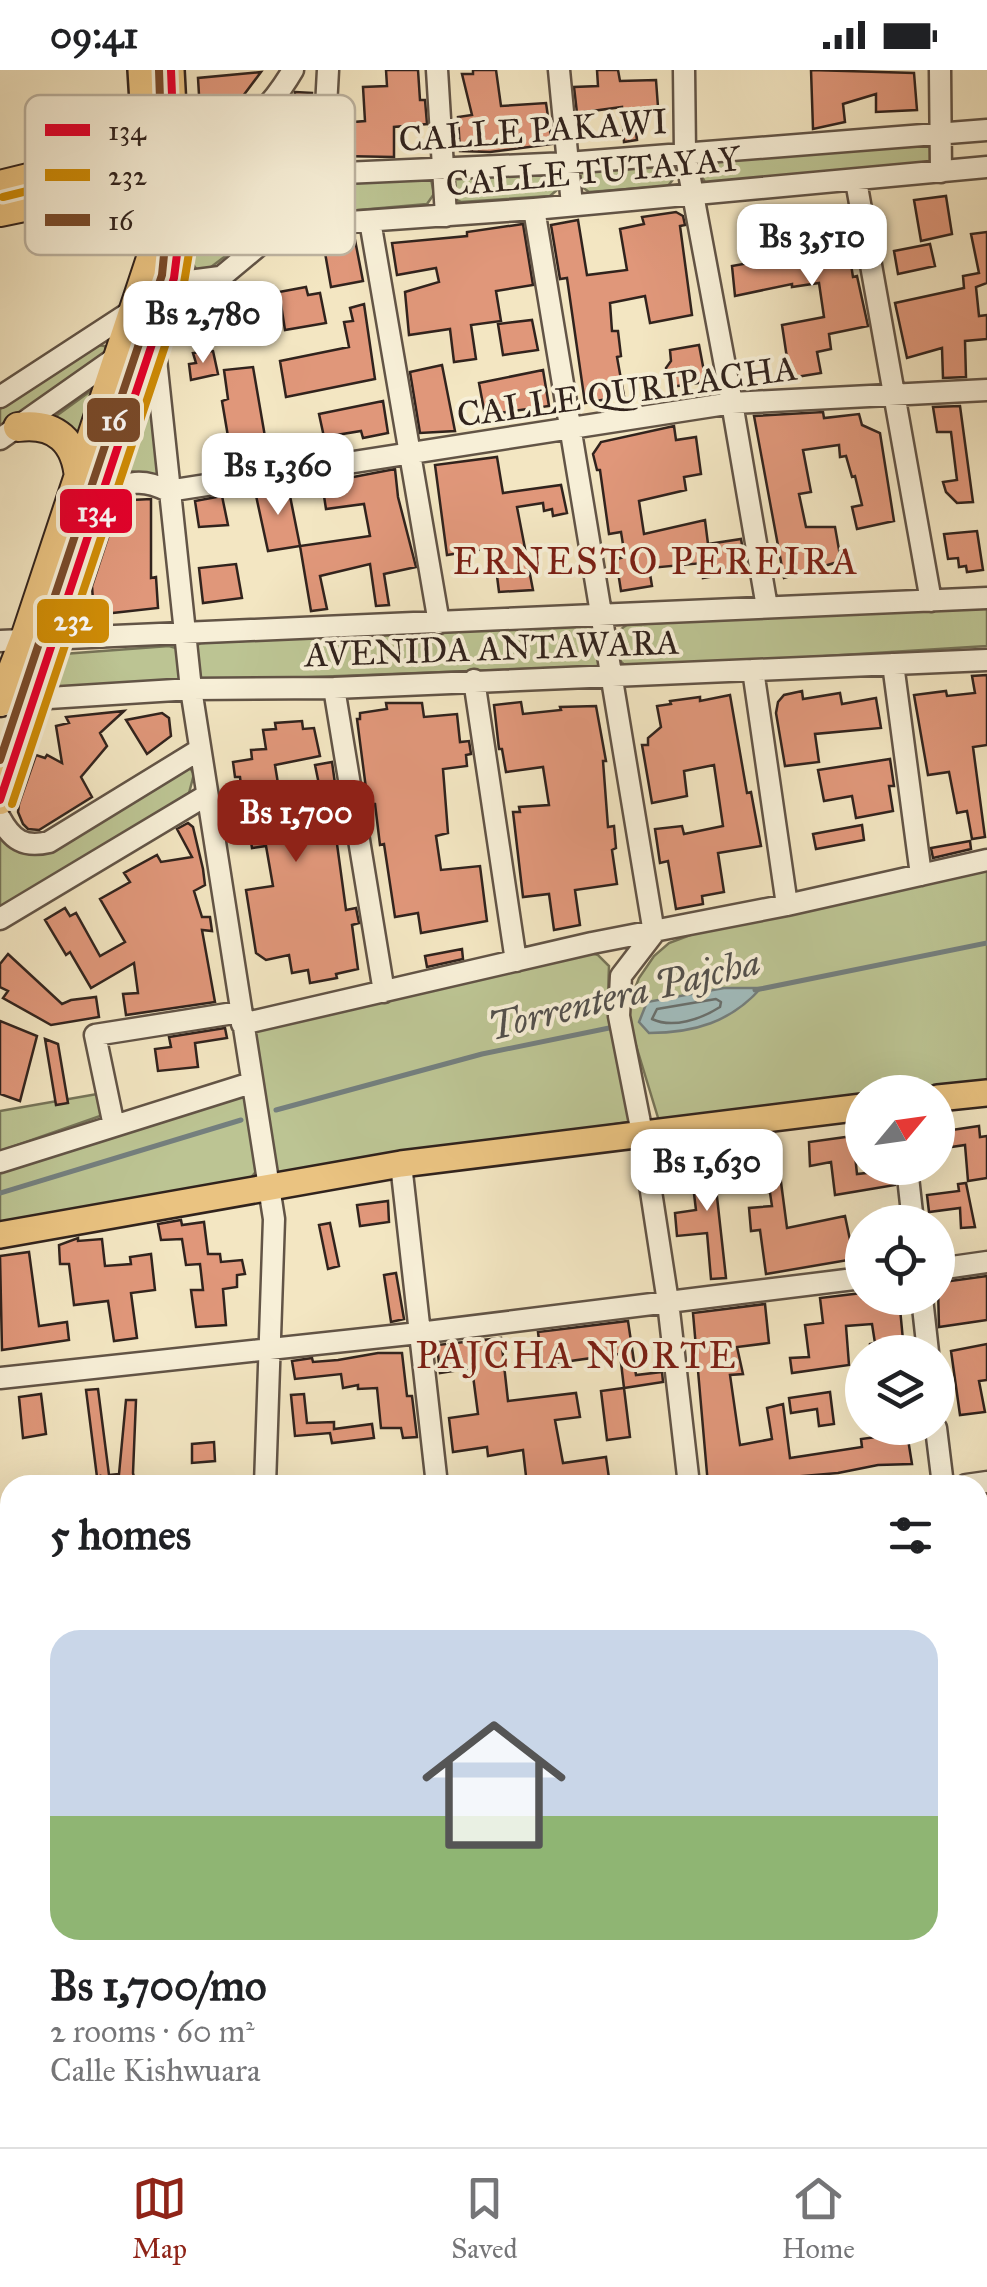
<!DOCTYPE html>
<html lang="en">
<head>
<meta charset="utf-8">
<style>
	body { margin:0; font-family:"IM FELL Great Primer",serif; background:#f2f2f2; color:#202124; height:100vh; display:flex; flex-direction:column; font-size:38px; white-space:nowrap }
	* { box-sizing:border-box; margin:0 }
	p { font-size:32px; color:#757577 }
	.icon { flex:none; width:55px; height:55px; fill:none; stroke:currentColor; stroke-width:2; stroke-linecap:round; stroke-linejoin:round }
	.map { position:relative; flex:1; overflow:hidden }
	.panel { position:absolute; left:0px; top:1405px; width:988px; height:672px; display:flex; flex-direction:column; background:#fff; border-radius:30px 30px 0 0; box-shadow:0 10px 40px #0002 }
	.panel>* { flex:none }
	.needle { width:65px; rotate:61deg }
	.fabs { position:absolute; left:845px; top:1005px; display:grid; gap:20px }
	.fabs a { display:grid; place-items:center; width:110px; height:110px; border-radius:50%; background:#fff; box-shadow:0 10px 40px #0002; font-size:50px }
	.price { position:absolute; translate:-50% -85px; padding:0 22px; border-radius:20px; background:#fff; color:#222; font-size:32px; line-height:65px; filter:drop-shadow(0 2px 5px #0008) }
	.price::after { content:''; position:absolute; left:50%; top:60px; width:30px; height:22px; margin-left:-15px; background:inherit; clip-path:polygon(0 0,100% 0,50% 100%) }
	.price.active { background:#8f2418; color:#fff }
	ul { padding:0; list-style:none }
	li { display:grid; align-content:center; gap:20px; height:530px; padding:0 50px }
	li+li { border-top:2px solid #e0e0e0 }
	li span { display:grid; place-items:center; height:310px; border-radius:30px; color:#555 }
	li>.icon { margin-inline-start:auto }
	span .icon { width:180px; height:180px; fill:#fffc; stroke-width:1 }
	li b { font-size:42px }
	h2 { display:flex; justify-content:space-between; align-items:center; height:120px; padding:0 50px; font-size:42px }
	.status { display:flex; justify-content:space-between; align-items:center; height:70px; padding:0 50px; background:#fff; direction:ltr }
	.status svg { height:28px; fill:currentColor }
	.menu { display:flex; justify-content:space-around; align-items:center; height:140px; border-top:2px solid #e0e0e0; background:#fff; font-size:28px; color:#757577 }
	.menu a { display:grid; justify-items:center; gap:5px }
	.menu .active { color:#8f2418 }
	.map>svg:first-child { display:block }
</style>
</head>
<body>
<div class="status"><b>09:41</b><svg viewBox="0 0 49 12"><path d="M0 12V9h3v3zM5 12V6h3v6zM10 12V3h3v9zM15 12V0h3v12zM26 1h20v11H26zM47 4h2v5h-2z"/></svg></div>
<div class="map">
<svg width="987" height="2077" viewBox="0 0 987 2077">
	<rect width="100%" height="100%" fill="#f3e6c2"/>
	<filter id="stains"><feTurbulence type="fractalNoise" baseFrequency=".002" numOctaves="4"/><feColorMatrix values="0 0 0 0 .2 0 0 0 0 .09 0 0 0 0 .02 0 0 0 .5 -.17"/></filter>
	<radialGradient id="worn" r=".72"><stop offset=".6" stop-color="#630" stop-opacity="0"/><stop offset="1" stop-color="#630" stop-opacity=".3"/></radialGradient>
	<!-- green -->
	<path fill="#bcc493" stroke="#767458" stroke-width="2.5" d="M263 61 262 91 227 79 226 88 209 89 208 124 250 127V135H237L244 172 211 197 197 200 187 186 191 90 194 88 240 76Z
		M927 75 931 76 932 91 928 92 706 114 699 101 702 92 714 88Z
		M673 94 677 104 668 116 589 122 578 114V103L584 99Z
		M556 102 560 110 557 120 550 126 461 132 454 129 452 108Z
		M431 109 434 124 427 134 336 142 331 138V113Z
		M97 275 105 276 106 285 0 357V339Z
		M150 313 158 404 155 406 130 401 125 396Z
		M92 320H94L79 369 52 349Z
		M987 534V576L633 598C612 594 607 565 627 555Z
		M595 554 602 596H599L207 611 200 610 194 577 201 573Z
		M169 576 176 578C180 586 183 603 178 611L49 624 59 589 63 584Z
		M185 697 190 698 194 704 189 723 0 842V766L22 780Z
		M987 800V1014L936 1022H862V1031L659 1051 628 949 631 928 639 908 654 886 669 873 693 864Z
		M591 883 598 885 609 896 608 925 631 1048 628 1052 289 1106 275 1103 255 964 259 960Z
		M103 1023V1045L0 1081V1041Z
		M239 1024 246 1027 258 1099 249 1110 0 1154V1102Z"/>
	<!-- water -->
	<path fill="#a1bdbe" stroke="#747f7e" stroke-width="2.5" d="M724 918H761C731 952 694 963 649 963L639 952 647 932Z"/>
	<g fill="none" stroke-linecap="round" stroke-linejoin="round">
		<!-- shore -->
		<path stroke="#69706e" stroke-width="2.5" d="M716 929 721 932 720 937C701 949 673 959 652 949L657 939Z"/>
		<!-- stream -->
		<path stroke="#747f7e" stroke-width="5" d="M755 920 987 873
			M276 1040 482 984 614 957
			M0 1123 241 1050"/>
	</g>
	<!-- building -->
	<path fill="#e0977a" stroke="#31231d" stroke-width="2.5" d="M386 0H418L420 30H425L427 54 394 57V87L340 86 341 53 365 51 363 17 387 16Z
		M473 0H496L501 36 546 33 552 74 490 82 460 81 458 47 472 45 462 4H473Z
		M597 0H618L620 11 656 10 658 37 633 39 637 70 624 72 622 37 577 43 574 17 598 16Z
		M811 0 914 3 917 40 876 42V24L843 34 845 52 813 59Z
		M261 2 240 30 217 43 200 42 198 8Z
		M295 22 312 23 307 126 208 120 209 88H226V79L262 81 263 61H268V54L290 55 291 33H294Z
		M946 126 952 164 921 171 914 130Z
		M842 138 853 207 857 206 868 256 829 264 831 279 817 282 821 303 790 308 782 255 824 247 819 213 792 217V214L735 226 732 196 809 182 804 144Z
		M676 142 683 146 685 155 680 156 692 245 650 253 645 226 610 233 612 261H618L621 286 617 287 624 326 585 333 567 208 560 209 551 155 578 150 587 205 627 200 620 159 644 154 642 147Z
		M523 154 533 215 496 221 501 251 471 255 476 289 454 292 450 259 409 265 405 222 439 212 436 198 397 205 392 173 467 166V162Z
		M987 162V213L976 217 979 246 987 245V269L965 271 966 307 943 308 942 278 907 288 895 233 964 218 963 206 979 203 971 164Z
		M355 170 363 211 331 217 324 177Z
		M930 174 935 196 898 204 894 181Z
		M306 217 308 225 320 223 326 253 285 260 279 222Z
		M364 234 375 309 286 327 280 291 349 277 344 252 353 251 350 238Z
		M532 250 538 280 503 285 498 254Z
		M699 275 706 312 670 317 666 298 671 291 670 280Z
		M213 281 218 304 191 310 189 294 196 293 193 283Z
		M442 295 455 361 420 363 410 302Z
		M253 297 269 390 233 396 222 331 228 329 224 300Z
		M543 300 549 336 485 345 479 313Z
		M383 331 388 363 363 368 361 361 324 367 319 344Z
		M960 336 973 432 957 433 946 422 943 412 957 410 951 362H937L933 337Z
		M823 342 824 348 859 344 862 355 880 363 894 451 857 459 852 437 862 435 855 406 852 407 846 386 840 387 839 375 803 380 811 422 799 424 806 457H835L841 491 784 508 754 346Z
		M674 356 676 370 696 367 701 404 684 407 686 420 639 431 644 464 705 450 708 474 741 469 744 486 731 487 733 503 703 508 702 493 649 498 652 516 621 521 616 489 625 487 621 462 609 464 600 400H597L593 384 601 372Z
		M497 387 503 423 561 415 567 443 553 446 552 439 544 441 543 433 517 437 533 520 499 522 494 482 492 483 491 478 447 485 435 395Z
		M395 399 398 427 416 497 384 504 389 535 376 536 370 494 320 506 327 539 311 541 300 476 370 466 364 434 326 439 322 413Z
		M288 416 300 476 268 481 255 421Z
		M222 426 228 455 199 457 195 431Z
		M151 429V508L156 507 158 538 94 545 92 516 115 446H124L123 435H132V430Z
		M977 461 983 500 967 502 966 496 959 497 958 488 948 489 944 464Z
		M236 494 242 528 203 533 199 498Z
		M987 605V675L973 677 985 767 972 769 967 741 957 743 949 702 928 705 914 625 946 621 947 626 975 623 972 606Z
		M802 621 803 629 840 623 842 634 876 628 881 658 815 664 819 692 785 696 776 643 778 632 784 625Z
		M730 625 747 723 751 722 761 776 718 783 724 822 702 826 703 834 676 839 668 791 660 793 655 759 682 756 684 764 723 756 714 695 684 701 687 726 652 733 642 675H648V668L661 657 657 636 671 634 670 631 700 627V631Z
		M521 632 523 644 561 640 560 637 596 636 606 691H603L608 757 614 756 616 778 612 780 617 814 575 820 580 855 554 860 549 824 523 827 513 742H520L519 737 549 735 543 697 506 702 502 679H499L494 635Z
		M386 633H422L424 647 457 644 460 672 469 671 471 684 466 685 467 696 443 699 448 763 436 766 441 800 480 796 487 851 421 863 418 843 395 847 384 774 380 775 375 734H368L357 649H360V643L387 639Z
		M124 641 100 663 107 676 81 707 92 727 39 760 28 759 23 754 18 742 19 734 36 685 45 688 47 685 62 693 56 656 69 653 66 647Z
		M162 643 169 648 171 666 147 684 126 650Z
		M302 651 303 659 314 658 320 686 275 695 282 738 331 730 346 840 356 838 359 853 352 855 358 899 336 904 337 908 310 913 308 900 292 903 289 885 266 890 256 883 246 820 273 816 266 776 252 778 251 772 247 773 244 751H248L245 723 242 724 240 707H235L233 692 252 689 251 680 266 679 263 660 276 659 275 653Z
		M890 689 894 716H889L893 741 856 748 852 726 824 731 818 700Z
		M332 692 337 728 322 729 315 695Z
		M188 753 193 757 203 799 205 815 194 821 202 847H210L212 861 202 860 215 932 126 945 123 924 138 923 134 893 91 918 70 882 66 885 45 850 65 838 70 846 76 843 100 886 125 872 100 829 130 812 124 803 157 785 161 792 192 787 177 759Z
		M862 755 864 770 816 779 813 764Z
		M970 771 971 779 933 788 931 778Z
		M462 879 463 889 427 897 425 886Z
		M8 884 62 934 71 930 96 927 99 947 51 955 3 928 8 921 0 917V894Z
		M0 951 37 966 20 1031 0 1024Z
		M225 958 227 968 195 973 198 997 158 1001 155 979 171 977 169 967Z
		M45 969 58 974 68 1033 56 1035Z
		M979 1056 980 1067 987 1066V1108L968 1111 965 1075 938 1079V1062Z
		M853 1066 857 1104 893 1100 895 1115 835 1125 831 1092 810 1096 809 1072Z
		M776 1074 787 1158 845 1146 854 1189 766 1204 760 1160 751 1161 749 1138 772 1136 765 1090 756 1091 754 1080Z
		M727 1094 729 1116 716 1118 726 1208 711 1209 707 1163 677 1166 675 1143 696 1140 691 1099Z
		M966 1113 975 1157 961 1158 960 1138 929 1142 927 1125 959 1121 958 1114Z
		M388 1131 389 1152 360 1156 357 1135Z
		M181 1150 182 1155 204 1152 208 1184H220L221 1192 242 1190 245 1204 237 1205V1217L223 1219 226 1255 196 1257 191 1220H203L200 1194 186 1195 182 1169 161 1170 158 1154Z
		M330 1153 339 1196 328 1199 319 1155Z
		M78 1168V1171L102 1169 105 1196 131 1194 130 1187 151 1184 155 1220 131 1223 137 1268 114 1271 108 1231 74 1235 69 1194H60L59 1175Z
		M29 1182 39 1256 67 1252 69 1270 2 1280 0 1186Z
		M396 1203 404 1249 391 1252 384 1205Z
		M987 1206V1250L939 1257 938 1218 943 1212Z
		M862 1223V1228H899L903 1270 913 1269 914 1282H870V1274L875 1273 872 1254 846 1256 849 1295 792 1303 790 1288 809 1287 805 1255 823 1253 820 1228Z
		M765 1234 769 1273 737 1277 743 1304 730 1305 740 1375 772 1369 767 1338 783 1334 790 1388 862 1377 861 1369 907 1363 912 1394 878 1395 838 1403 745 1411 735 1415H708L693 1243Z
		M628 1251 636 1305 662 1302 663 1312 624 1318 620 1284 542 1295 538 1262Z
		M501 1268 508 1331 576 1323 580 1347 555 1350 563 1393 606 1387 610 1415H527L523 1380 488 1386 487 1377 453 1382 449 1348 478 1344 472 1298 440 1303 437 1275Z
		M987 1274V1310L979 1311 985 1342 960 1345 951 1281Z
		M378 1283H402L407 1326H412L417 1367 403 1368 401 1358H381L377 1318 358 1319V1315L343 1318 341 1304 295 1309 292 1291 312 1288 313 1292 338 1290Z
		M624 1318 630 1367 607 1370 601 1321Z
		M98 1319 109 1405 119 1404 126 1330H136L133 1403 136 1415H100V1406L97 1407 86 1320Z
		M830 1322 834 1354 819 1356 817 1339 791 1343 789 1328Z
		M41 1324 46 1364 23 1368 19 1327Z
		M304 1324 307 1353 334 1352V1359L372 1354 374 1368 332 1373 330 1363 295 1366 291 1325Z
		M214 1372 215 1391 192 1393V1374Z"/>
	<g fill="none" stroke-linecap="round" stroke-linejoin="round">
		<!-- minor casing -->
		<g stroke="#625446" stroke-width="25">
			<path id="minor" d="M437 0 446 146
				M559 0 572 135
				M684 0 685 82 732 333 767 537
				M940 0 941 102
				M175 76C235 68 262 53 293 0
				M322 104 567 93 987 60
				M856 111 931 531
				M534 139 654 863 621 906 619 946 642 1063 668 1232 689 1415
				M370 151 439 553
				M323 153 321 129 328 0
				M154 263 268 168 293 156 534 139 987 97
				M155 280 191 619 274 1149 265 1415
				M0 327 135 239 189 211 220 207
				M0 369 121 284
				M104 425C127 411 143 408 168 421L732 333 987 320
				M0 571 987 528
				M893 594 921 805
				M753 600 787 835
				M474 610 516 891
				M334 618 384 922
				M0 636 33 629 191 619 334 618 987 590
				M0 748C12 770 24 778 49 772L199 680
				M0 849 207 725
				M242 954 592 873 787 835 987 790
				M114 1056 95 965 240 942
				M0 1092 251 1013
				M401 1094 437 1415
				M907 1098 913 1152
				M938 1199 987 1192
				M922 1228 928 1282
				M0 1308 419 1263 862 1208
				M936 1358 943 1415
				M966 1415 987 1412
				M0 1534 10 1532
				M978 1639 987 1638
				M978 1746 987 1810
				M0 1757 10 1756
				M978 1855 987 1854
				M0 1977 10 1976
				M516 2068 517 2077
				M769 2068 770 2077
				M250 2077V2068"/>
		</g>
		<!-- major casing -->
		<g stroke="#31231d" stroke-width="30">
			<path id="major" d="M141 0 146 81
				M171 0 175 76
				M938 1028 987 1023
				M0 1165 401 1094 862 1037"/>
		</g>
		<!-- highway casing -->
		<g stroke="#31231d" stroke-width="32">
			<path id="highway" d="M0 115 130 83 175 76 178 176 170 222 0 730
				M0 142 87 124 166 133
				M18 357C56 352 76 372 79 408
				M0 632 25 568 152 185 154 169 146 81"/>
		</g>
		<!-- path -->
		<path stroke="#31231d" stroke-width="2.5" stroke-dasharray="8 5" stroke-linecap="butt" d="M212 141a6 6 0 1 1 12 0a6 6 0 1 1-12 0Z
			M218 135 219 123 301 128"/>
		<!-- minor -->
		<use href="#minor" stroke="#f7efd7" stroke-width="20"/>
		<!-- major -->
		<use href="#major" stroke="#eac381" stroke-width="25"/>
		<!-- highway -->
		<use href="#highway" stroke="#eac381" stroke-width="28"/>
		<!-- bus-1 casing -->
		<g stroke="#f7efd7" stroke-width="15">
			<path id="bus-1" d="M0 730 174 208 178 176 171 0"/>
		</g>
		<!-- bus-2 casing -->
		<g stroke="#f7efd7" stroke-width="15">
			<path id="bus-2" d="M3 127 132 95 177 88
				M12 734 182 225 190 177 187 76"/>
		</g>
		<!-- bus-3 casing -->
		<g stroke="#f7efd7" stroke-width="15">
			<path id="bus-3" d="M0 690 162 205 165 175 159 0"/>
		</g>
		<!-- bus-1 -->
		<use href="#bus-1" stroke="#e4002b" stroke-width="8"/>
		<!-- bus-2 -->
		<use href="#bus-2" stroke="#cf8c06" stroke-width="8"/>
		<!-- bus-3 -->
		<use href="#bus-3" stroke="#7a4b2a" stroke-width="8"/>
	</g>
	<g text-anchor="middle" stroke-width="8" stroke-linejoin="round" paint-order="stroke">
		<!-- street labels -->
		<g font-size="35" fill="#31231d" stroke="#f7efd7">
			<text transform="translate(533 60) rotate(-4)" y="12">CALLE PAKAWI</text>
			<text transform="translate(593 101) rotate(-5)" y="12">CALLE TUTAYAY</text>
			<text transform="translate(627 321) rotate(-8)" y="12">CALLE QURIPACHA</text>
			<text transform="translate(492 578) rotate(-2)" y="12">AVENIDA ANTAWARA</text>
		</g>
		<!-- neighbourhood labels -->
		<g font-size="38" letter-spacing="2.5" fill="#7a1f14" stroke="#f7efd7">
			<text x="656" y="504">ERNESTO PEREIRA</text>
			<text x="577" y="1298">PAJCHA NORTE</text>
		</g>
		<!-- water labels -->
		<g font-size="38" font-style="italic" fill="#53514d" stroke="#f7efd7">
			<text transform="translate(624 924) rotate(-14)" y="13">Torrentera Pajcha</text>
		</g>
	</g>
	<!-- legend -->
	<rect x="25" y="25" width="330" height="160" rx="15" fill="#f7efd7" stroke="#bcb29f" stroke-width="2.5"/>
	<rect x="45" y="54" width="45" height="12" fill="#e4002b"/>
	<rect x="45" y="99" width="45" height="12" fill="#cf8c06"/>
	<rect x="45" y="144" width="45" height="12" fill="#7a4b2a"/>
	<g font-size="28" fill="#31231d">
		<text x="108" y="70">134</text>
		<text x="108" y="115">232</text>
		<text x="108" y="160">16</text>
	</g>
	<g stroke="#f7efd7" stroke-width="4">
		<rect x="85" y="326" width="57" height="48" rx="10" fill="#7a4b2a"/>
		<rect x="58" y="417" width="76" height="48" rx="10" fill="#e4002b"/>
		<rect x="35" y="527" width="76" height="48" rx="10" fill="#cf8c06"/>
	</g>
	<g font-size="28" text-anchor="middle" font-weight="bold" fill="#fff">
		<text x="114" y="360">16</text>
		<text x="96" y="451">134</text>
		<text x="73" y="560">232</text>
	</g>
	<rect width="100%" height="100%" filter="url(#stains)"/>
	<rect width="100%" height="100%" fill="url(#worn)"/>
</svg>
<div class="fabs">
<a><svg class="needle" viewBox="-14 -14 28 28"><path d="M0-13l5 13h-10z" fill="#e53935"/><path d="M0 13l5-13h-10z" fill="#757577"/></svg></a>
<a><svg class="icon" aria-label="locate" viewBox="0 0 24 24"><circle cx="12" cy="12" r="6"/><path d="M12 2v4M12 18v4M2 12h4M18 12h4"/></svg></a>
<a><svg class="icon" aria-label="layers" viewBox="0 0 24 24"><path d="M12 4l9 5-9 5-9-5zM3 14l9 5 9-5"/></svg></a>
</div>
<b class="price" style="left:812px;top:219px">Bs 3,510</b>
<b class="price" style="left:203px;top:296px">Bs 2,780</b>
<b class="price" style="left:278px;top:448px">Bs 1,360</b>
<b class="price active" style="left:296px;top:795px">Bs 1,700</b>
<b class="price" style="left:707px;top:1144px">Bs 1,630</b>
<section class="panel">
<h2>5 homes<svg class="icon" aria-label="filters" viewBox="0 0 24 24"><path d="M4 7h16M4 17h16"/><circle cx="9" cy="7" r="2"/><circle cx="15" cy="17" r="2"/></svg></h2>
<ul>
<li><span style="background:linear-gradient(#c9d6e8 60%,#8fb573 0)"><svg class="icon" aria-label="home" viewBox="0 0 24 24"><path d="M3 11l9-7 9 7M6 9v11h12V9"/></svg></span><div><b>Bs 1,700/mo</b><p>2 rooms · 60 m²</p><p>Calle Kishwuara</p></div></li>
</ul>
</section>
</div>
<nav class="menu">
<a class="active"><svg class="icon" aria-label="map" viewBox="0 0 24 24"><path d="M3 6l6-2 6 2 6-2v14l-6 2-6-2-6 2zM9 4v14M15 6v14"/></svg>Map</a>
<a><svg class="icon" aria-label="saved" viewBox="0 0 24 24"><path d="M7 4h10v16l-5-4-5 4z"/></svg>Saved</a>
<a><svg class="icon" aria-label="home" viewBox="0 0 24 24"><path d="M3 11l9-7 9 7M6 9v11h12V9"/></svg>Home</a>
</nav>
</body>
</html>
